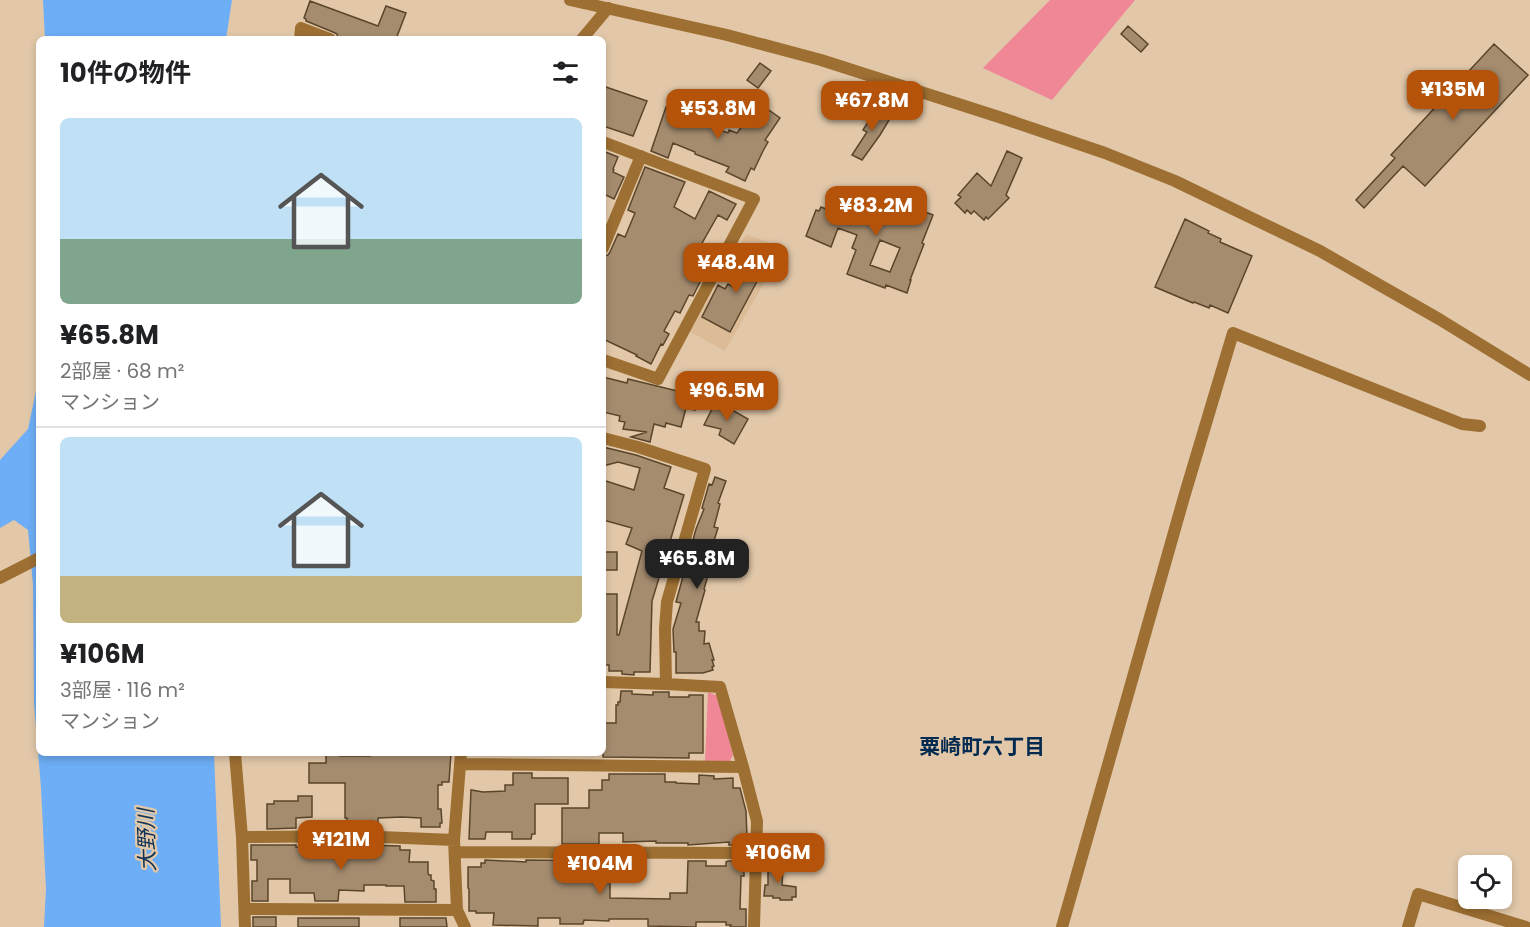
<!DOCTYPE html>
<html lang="ja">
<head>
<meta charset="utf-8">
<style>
	body { margin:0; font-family:Poppins,"Noto Sans JP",sans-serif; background:#f2f2f2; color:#202124; height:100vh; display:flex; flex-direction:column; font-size:22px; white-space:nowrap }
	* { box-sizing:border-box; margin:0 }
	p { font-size:20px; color:#757577 }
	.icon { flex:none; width:33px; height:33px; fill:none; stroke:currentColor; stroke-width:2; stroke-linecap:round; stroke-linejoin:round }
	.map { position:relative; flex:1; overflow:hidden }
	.drawer { position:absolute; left:36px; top:36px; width:570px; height:720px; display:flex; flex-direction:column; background:#fff; border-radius:9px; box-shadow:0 3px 9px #0003 }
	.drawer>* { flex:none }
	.tools { position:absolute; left:1458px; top:855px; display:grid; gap:12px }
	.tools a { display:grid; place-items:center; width:54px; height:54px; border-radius:9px; background:#fff; box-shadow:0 3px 9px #0003; font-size:30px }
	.price { position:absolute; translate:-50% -51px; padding:0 14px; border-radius:12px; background:#b45309; color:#fff; font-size:20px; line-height:39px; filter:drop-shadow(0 2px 3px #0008) }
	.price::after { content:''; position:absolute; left:50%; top:36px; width:18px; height:14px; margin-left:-9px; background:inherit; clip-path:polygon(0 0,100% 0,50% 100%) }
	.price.on { background:#222; color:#fff }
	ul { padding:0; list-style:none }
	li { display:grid; align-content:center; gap:12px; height:318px; padding:0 24px }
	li+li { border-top:2px solid #e0e0e0 }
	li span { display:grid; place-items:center; height:186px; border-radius:9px; color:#555 }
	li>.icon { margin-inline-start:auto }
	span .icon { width:108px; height:108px; fill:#fffc; stroke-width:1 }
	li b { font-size:26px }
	h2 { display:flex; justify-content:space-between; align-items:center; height:72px; padding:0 24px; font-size:26px }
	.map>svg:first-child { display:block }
</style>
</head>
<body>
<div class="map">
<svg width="1530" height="927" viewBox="0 0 1530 927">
	<rect width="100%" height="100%" fill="#e2c8a9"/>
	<!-- built -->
	<path fill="#dbbc97" d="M746 234 784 248 725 351 690 332Z"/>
	<!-- green -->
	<path fill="#f08796" d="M1050 0H1135L1052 100 983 68Z
		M708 692 718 696 733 755 730 761 705 762Z"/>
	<!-- water -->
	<path fill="#6daef6" d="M43 0H232L226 39H45Z
		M39 345V753H214L221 927H44L46 889 41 788 34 703 33 584 28 530 14 520 0 528V460L28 429 38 382Z"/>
	<!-- building -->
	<path fill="#a58c6f" stroke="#5b452a" stroke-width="1.5" fill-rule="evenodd" d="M310 1 378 26 386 6 406 13 396 39H338L337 34 333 32 306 21V19L304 18Z
		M1128 26 1148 44 1141 52 1121 34Z
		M1494 44 1528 75 1425 186 1403 166 1364 208 1356 200 1395 158 1391 155Z
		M760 63 771 71 758 88 747 80Z
		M603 86 647 101 633 136 603 126Z
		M759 103 780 118 765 140 768 142 763 151 754 170 751 168 745 181 726 172 729 167 695 154V152L673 143 668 158 651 151 666 107 686 115 685 117 728 133 729 130 737 133Z
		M878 106 892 115 880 135 862 160 852 155 867 132 863 130Z
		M603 151 618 157 613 169 614 170 613 172 624 177 614 199 604 194 603 197Z
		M1007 151 1022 158 1006 195 1009 198 988 219 986 217 984 220 974 211 971 214 967 210 965 213 955 203 961 197 958 195 977 173 991 186Z
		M645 167 685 182 674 207 695 219 709 191 736 204 727 220 718 215 701 245 712 251 697 280 700 282 693 296 689 295 680 313 675 311 664 331 669 334 663 345 661 344 651 364 636 356 637 355 603 339V256L608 255 610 252 618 234 625 237 635 213 628 210Z
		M886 189 900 197 897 202 917 213 918 209 933 215 922 243 924 244 910 280H911L907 293 886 285 885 288 847 274 856 250 852 248 857 235 838 228 831 247 806 236 816 210 819 211 821 207 826 209 835 191 860 201 864 195 879 202ZM880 240 900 248 890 272 870 265Z
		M1185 219 1209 231 1208 233 1221 239 1220 242 1252 256 1228 313 1210 305 1209 308 1194 302 1193 303 1155 287Z
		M758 250 764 251 770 257 730 332 702 317 718 285 725 289 728 284 735 288 749 263 750 256 753 252Z
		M603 377 627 383 628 379 698 396 695 410 686 408 681 427 666 423 665 427 654 424 650 442 631 437 647 432 623 429 625 422 619 421 620 416 603 412Z
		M719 403 727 408V407L748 419 734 444 719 435 721 429 704 425 713 407 715 408Z
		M603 447 636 455 671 467 664 488 684 495 652 601 650 672H634V675L622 674V671H609V665H604L603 594H617V635H619L642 551 626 544 632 528 603 520V480L634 490 640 468 618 462 603 466Z
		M715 477 726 481 718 503 720 504 714 527 718 528 711 550 715 551 704 589 705 590 696 622H699V631H705L704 644 709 643 714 660H712L714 666 712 667 713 670 703 673H676V652H674L673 629 681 603 676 602 696 529 704 509 702 508 709 484 712 485Z
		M603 552H617V570H603Z
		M621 691H632V694L653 695V692H669V697H689V695H703V753H689V758L603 757V723H616V705H618V702H620Z
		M326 753H340V756H370V755L410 754V753H451L449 782H442V785H438V809H441L442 823H440V827H421V818L402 817 378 818V829L347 828V818H345V783H309V763H326Z
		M513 773H532V778H568V804H535V834H532L531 839H512V832H486L485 839H469L471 790 483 792 505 791V785H513Z
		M609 774H665V782H676V783L699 784V775L714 776V779L733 778V788H740L746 811 747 838 739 839V845H729V842L688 845V843H656V841L623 842V833H599V844H562V808H589V790H602V780H609Z
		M298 796H312V817L296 818V828L267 829V804H274V801H298Z
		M328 844 400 846V850H410L409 862H428V873L429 875H431V880L434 881V889H436V902H405L404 886H386V885H364V891L339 890 338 901H315L314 893H290V879H268V901H252V881H257V860H251V845H296V847L308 848V850L328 851Z
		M485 860 526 862V860L610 861V898L670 899V893H687L688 861H706V866H726V862L728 861H739V863H744V876H741L740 909H746V927H730L731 925H726V922H696V927L648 926V919H609V921L584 920 583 924H560V918H538V926L493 925 494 913H476V911H469V889L468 888V867H481V863H485Z
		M768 861 780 862V869H783L782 885 796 887V897H792V900H780V898H773V896H764L765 885H768Z
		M253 917H276V927H253Z
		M298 918H359V927H298Z
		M400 918H446L447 927H400Z"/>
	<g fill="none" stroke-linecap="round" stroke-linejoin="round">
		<!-- minor -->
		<path stroke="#9d6f32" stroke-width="12" d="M300 39 301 28 330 39
			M582 39 608 8
			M603 142 754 199 658 379 603 360
			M603 248 641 156
			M603 438 638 447 705 469 667 602 665 629 666 684 603 682
			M666 684 720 687 743 767 757 821 754 927
			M235 753 242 837 245 927
			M461 753 454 840 457 910 465 927
			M460 764 743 767
			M242 837 355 836 454 840
			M455 852 756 853
			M245 909 457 910
			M1062 927 1184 497 1233 333 1462 424 1480 426
			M1408 927 1418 894 1526 927"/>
		<!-- tertiary -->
		<path stroke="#9d6f32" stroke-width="12" d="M570 0 727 35 821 60 999 117 1105 153 1175 181 1320 251 1439 319 1530 375
			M0 578 39 558"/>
	</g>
	<g text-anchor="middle" stroke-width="4.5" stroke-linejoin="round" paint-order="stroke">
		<!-- neighbourhood labels -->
		<g font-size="21" font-weight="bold" fill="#032a50" stroke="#e2c8a9">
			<text x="982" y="754">粟崎町六丁目</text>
		</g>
		<!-- water labels -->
		<g font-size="21" font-style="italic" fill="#0f3254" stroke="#e2c8a9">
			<text transform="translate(147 840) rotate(-92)" y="7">大野川</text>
		</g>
	</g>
</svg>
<div class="tools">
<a><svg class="icon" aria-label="locate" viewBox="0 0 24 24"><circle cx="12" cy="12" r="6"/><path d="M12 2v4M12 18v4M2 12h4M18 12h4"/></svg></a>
</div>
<b class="price" style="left:1453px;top:121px">¥135M</b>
<b class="price" style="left:872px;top:132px">¥67.8M</b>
<b class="price" style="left:718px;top:140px">¥53.8M</b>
<b class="price" style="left:876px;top:237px">¥83.2M</b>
<b class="price" style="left:736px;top:294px">¥48.4M</b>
<b class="price" style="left:727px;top:422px">¥96.5M</b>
<b class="price on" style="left:697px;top:590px">¥65.8M</b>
<b class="price" style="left:341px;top:871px">¥121M</b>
<b class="price" style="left:778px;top:884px">¥106M</b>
<b class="price" style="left:600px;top:895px">¥104M</b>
<section class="drawer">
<h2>10件の物件<svg class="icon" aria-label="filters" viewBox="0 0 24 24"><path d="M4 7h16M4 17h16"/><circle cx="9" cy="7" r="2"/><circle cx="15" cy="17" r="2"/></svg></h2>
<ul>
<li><span style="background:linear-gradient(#bfe0f5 65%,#7fa58c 0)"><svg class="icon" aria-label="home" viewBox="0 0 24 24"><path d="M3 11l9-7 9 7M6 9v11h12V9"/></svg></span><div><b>¥65.8M</b><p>2部屋 · 68 m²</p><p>マンション</p></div></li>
<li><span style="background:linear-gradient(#bfe0f5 75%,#c2b280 0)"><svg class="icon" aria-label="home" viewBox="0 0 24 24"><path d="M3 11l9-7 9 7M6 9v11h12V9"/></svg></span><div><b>¥106M</b><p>3部屋 · 116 m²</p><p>マンション</p></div></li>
</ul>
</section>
</div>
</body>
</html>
